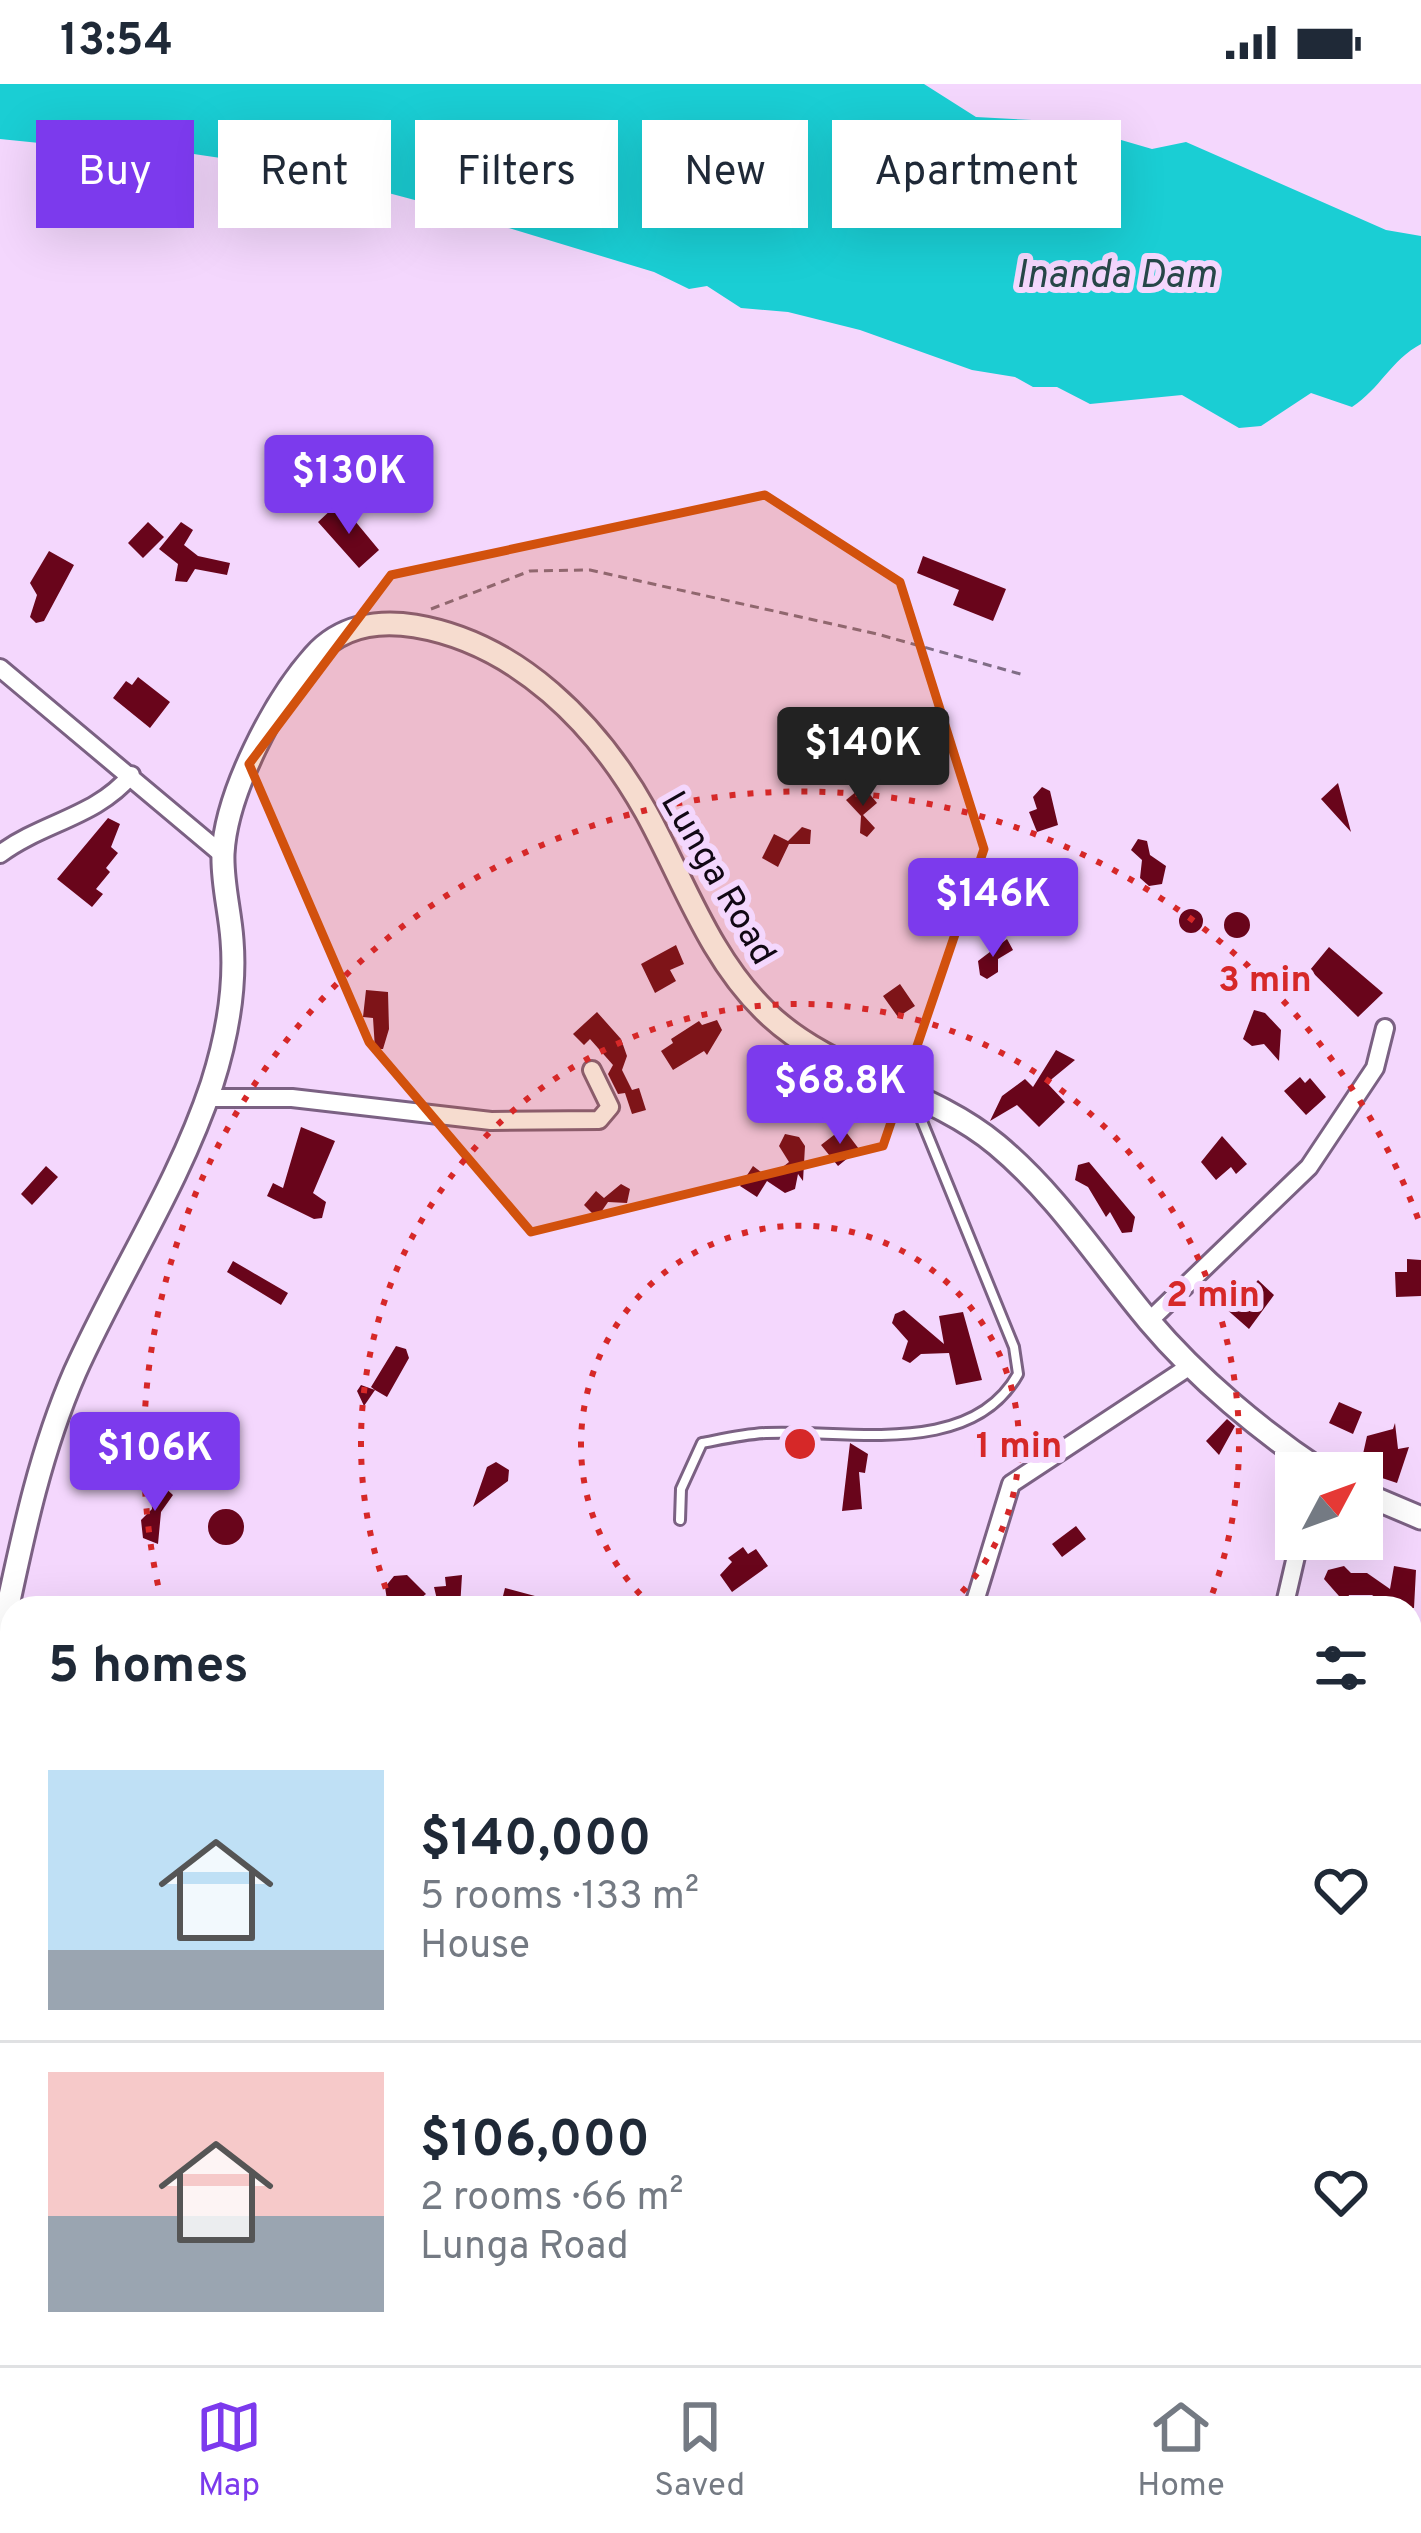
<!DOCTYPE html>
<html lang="en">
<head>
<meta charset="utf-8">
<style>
	body { margin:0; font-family:Overpass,sans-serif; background:#f2f2f3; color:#1f2937; height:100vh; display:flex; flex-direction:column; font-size:45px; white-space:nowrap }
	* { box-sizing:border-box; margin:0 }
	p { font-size:39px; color:#747a83 }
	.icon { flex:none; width:66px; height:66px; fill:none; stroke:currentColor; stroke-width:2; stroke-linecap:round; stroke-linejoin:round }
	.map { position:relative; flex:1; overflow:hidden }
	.side { position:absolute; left:0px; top:1512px; width:1422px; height:771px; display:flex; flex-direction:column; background:#fff; border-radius:36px 36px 0 0; box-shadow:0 12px 48px #0002 }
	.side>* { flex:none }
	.top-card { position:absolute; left:36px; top:36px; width:1350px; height:108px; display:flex; gap:24px }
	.needle { width:78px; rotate:49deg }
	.controls { position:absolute; left:1275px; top:1368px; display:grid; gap:24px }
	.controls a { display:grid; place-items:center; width:108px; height:108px; border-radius:0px; background:#fff; box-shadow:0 12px 48px #0002; font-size:60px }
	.price { position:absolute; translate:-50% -102px; padding:0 27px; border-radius:12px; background:#7c3aed; color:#fff; font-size:39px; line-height:78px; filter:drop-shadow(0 3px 6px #0008) }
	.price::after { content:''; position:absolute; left:50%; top:72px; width:36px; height:27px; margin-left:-18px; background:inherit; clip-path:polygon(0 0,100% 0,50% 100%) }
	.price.on { background:#222; color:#fff }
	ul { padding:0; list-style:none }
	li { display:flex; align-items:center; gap:36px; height:300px; padding:0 48px }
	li+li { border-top:3px solid #e0e1e3 }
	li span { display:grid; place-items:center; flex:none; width:336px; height:240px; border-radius:0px; color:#555 }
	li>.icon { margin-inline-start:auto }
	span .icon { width:144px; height:144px; fill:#fffc; stroke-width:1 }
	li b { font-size:51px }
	h2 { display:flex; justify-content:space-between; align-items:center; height:144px; padding:0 48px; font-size:51px }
	.chip { padding:0 42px; border-radius:0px; background:#fff; box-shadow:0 12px 48px #0002; font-size:42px; line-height:108px }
	.chip.on { background:#7c3aed; color:#fff }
	.status { display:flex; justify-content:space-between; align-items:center; height:84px; padding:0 60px; background:#fff; direction:ltr }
	.status svg { height:33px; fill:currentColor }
	.tabs { display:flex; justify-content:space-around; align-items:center; height:168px; border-top:3px solid #e0e1e3; background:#fff; font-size:33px; color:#747a83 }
	.tabs a { display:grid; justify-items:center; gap:6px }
	.tabs .on { color:#7c3aed }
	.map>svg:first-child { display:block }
</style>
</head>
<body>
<div class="status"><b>13:54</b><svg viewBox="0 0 49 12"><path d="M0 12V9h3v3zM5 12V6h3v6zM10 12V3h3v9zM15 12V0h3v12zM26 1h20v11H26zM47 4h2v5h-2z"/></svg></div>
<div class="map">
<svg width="1421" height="2281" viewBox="0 0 1421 2281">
	<rect width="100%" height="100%" fill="#f4d7fd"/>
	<!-- water -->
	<path fill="#1aced4" d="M0 0H924L976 33 1032 36 1088 56 1104 51 1152 65 1186 58 1386 146 1421 152V260C1391 276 1380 305 1352 323L1311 309 1261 342 1239 344 1182 311 1090 320 1057 303H1033L1015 293 972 286 860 246 788 228 741 224 707 202 689 205 654 188 426 119 302 86 187 69 168 72 0 55Z"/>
	<!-- building -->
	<path fill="#69051b" d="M333 424 344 436 350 431 379 466 359 484 318 438Z
		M148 438 164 453 143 474 128 459Z
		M181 438 193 446 184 461 198 472 230 479 227 491 195 485 187 498 175 497 178 480 159 465Z
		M49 467 74 481 44 537 36 539 30 533 37 511 30 499Z
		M923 472 1006 505 993 537 953 521 959 506 917 489Z
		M138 593 170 618 150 644 113 614 126 597 132 601Z
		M1338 699 1351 748 1321 715Z
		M863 702 877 719 863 731 875 744 867 753 860 749 861 732 846 716Z
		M1042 703 1050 707 1058 741 1037 748 1029 728 1037 725 1033 713Z
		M108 734 120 740 111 763 118 769 106 784 110 788 96 805 103 810 92 823 57 795Z
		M802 743 811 746 810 760H789L778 783 762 774 774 750 788 757Z
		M1138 755 1147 757 1150 771 1166 782 1162 800 1149 802 1140 794 1142 776 1131 766Z
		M1179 837a12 12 0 1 1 24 0a12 12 0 1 1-24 0Z
		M1224 841a13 13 0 1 1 26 0a13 13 0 1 1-26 0Z
		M1007 855 1013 866 998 875V888L987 895 980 891 978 877Z
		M676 861 684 880 670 886 676 897 655 909 641 880Z
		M1329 863 1383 909 1358 933 1310 886Z
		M900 900 915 922 898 933 883 912Z
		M366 906 388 908 389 945 383 965H375L373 934 363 933Z
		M1254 926 1265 929 1281 946 1279 977 1264 960 1252 962 1243 955Z
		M597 928 621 955 627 972 622 986 632 1006 639 1004 646 1026 632 1030 625 1009 618 1010 608 990 613 981 590 955 584 961 573 950Z
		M717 936 722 946 707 971 704 967 673 986 661 967 673 959 671 955 699 937 702 941Z
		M1056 966 1075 976 1047 999 1065 1018 1039 1043 1017 1021 990 1037 1002 1012 1025 995 1033 1003Z
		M1300 993 1305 999 1310 994 1326 1013 1306 1031 1284 1007Z
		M301 1043 335 1057 313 1109 326 1118 322 1134 314 1135 267 1112 273 1099 283 1104Z
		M843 1044 859 1065 838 1082 821 1061Z
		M785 1050 799 1053 805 1062 803 1097 798 1090 795 1105 785 1109 767 1097 757 1113 740 1102 753 1082 769 1094 789 1078 779 1062Z
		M1222 1052 1247 1080 1236 1090 1231 1083 1216 1096 1201 1078Z
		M1089 1078 1135 1133 1132 1148 1122 1149 1110 1128 1106 1133 1088 1103 1075 1096 1078 1081Z
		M46 1082 58 1093 32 1121 21 1110Z
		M621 1100 630 1105 627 1119 608 1118 597 1134 584 1121 596 1107 604 1114Z
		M1407 1175 1421 1176V1212L1396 1213 1395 1188H1407Z
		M233 1177 288 1209 281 1221 227 1188Z
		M1234 1196 1248 1208 1258 1196 1274 1211 1249 1245 1216 1216Z
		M904 1226 944 1260 939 1232 963 1228 982 1296 956 1301 949 1269 921 1270 910 1279 902 1275 908 1257 892 1239 895 1230Z
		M396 1262 406 1265 409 1274 387 1313 375 1306 364 1322 357 1307 361 1301 375 1306 371 1303Z
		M1339 1318 1362 1328 1353 1350 1329 1339Z
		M1227 1335 1235 1342 1219 1371 1206 1357Z
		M1395 1339 1398 1365 1409 1363 1397 1399 1376 1392 1383 1374 1363 1370 1367 1352 1393 1345Z
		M217 1354 239 1363 228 1390 200 1379Z
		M850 1359 868 1370 865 1389 859 1388 862 1425 842 1427Z
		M496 1378 509 1386 508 1397 473 1423 487 1383Z
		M161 1400 173 1411 161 1428 158 1460 143 1454 141 1436 152 1425 151 1405Z
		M208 1443a18 18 0 1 1 36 0a18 18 0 1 1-36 0Z
		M1076 1442 1086 1455 1062 1473 1052 1460Z
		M743 1463 748 1470 756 1465 768 1482 732 1508 720 1491 732 1478 728 1474Z
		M1344 1482 1351 1489H1367L1390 1505 1394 1482 1416 1486 1414 1524H1399L1401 1515 1382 1518 1372 1511H1349L1346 1520 1324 1495 1328 1486Z
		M407 1491 426 1510 410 1523 397 1524 387 1516 385 1503 394 1492Z
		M462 1491 460 1524H439L434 1503 446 1502 445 1493Z
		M505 1504 561 1519V1524H500Z"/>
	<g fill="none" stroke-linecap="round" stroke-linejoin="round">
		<!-- service casing -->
		<g stroke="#7b6183" stroke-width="14">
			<path id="service" d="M680 1436 681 1405 702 1359C723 1355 745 1350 766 1349 847 1345 971 1375 1018 1290L1014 1263 913 1015"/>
		</g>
		<!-- minor casing -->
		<g stroke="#7b6183" stroke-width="22">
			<path id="minor" d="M0 584 223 771
				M0 770C43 738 96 733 131 691
				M206 1014H292L491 1037 599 1036 610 1023 592 986
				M1149 1237 1309 1083 1375 984 1385 944
				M973 1524 1011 1400 1190 1282
				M1284 1524 1300 1455
				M1421 1554 1413 1633 1421 1712
				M0 1676 12 1667
				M1410 2265 1421 2263
				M640 2271 644 2281
				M1247 2271 1288 2281
				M1330 2281 1381 2271"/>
		</g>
		<!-- tertiary casing -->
		<g stroke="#7b6183" stroke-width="27">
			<path id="tertiary" d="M1362 1409 1421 1434
				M0 1559C20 1466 37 1375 75 1288 119 1190 178 1102 212 1000 227 953 236 905 232 856 230 827 222 799 223 770 226 709 274 617 314 572 340 542 378 536 415 542 517 559 597 640 646 728 683 795 709 873 765 927 831 992 926 1002 997 1061 1058 1112 1098 1176 1149 1237 1197 1294 1262 1348 1324 1389
				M0 1735 12 1786
				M24 2281 25 2271"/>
		</g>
		<!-- path -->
		<path stroke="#806d86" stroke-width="3" stroke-dasharray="9 6" stroke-linecap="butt" d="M431 525 530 487 590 486 877 550 1024 591"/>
		<!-- service -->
		<use href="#service" stroke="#fff" stroke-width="8"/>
		<!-- minor -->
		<use href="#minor" stroke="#fff" stroke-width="16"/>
		<!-- tertiary -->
		<use href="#tertiary" stroke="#fff" stroke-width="21"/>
	</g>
	<!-- marked area -->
	<path fill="#d2510d" fill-opacity="0.2" stroke="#d2510d" stroke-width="9" stroke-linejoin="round" d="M765 411 900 498 984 765 883 1062 531 1148 369 958 249 680 391 491Z"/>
	<!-- distance rings -->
	<g fill="none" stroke="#d62828" stroke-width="6" stroke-dasharray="6 12">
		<path d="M653 1523A219 219 0 1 1 947 1523"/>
		<path d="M392 1521A439 439 0 1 1 1208 1521"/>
		<path d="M162 1519A658 658 0 0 1 1420 1140"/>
	</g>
	<g text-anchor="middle" stroke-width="12" stroke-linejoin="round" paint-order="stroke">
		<!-- street labels -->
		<g font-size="36" fill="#110814" stroke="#f4d7fd">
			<text transform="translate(720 793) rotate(60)" y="13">Lunga Road</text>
		</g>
		<!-- water labels -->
		<g font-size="39" font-style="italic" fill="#274748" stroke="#f4d7fd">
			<text x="1116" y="203">Inanda Dam</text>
		</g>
	</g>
	<circle cx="800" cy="1360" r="18" fill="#d62828" stroke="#f4d7fd" stroke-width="6"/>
	<g font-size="36" text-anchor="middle" font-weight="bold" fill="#d62828" stroke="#f4d7fd" stroke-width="12" stroke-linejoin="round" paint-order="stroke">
		<text x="1265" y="907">3 min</text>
		<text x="1213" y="1222">2 min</text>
		<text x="1019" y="1373">1 min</text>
	</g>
</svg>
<div class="controls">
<a><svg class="needle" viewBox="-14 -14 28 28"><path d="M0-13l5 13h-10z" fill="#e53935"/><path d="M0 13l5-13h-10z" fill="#747a83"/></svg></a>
</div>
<b class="price" style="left:349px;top:453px">$130K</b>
<b class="price on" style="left:863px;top:725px">$140K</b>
<b class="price" style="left:993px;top:876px">$146K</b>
<b class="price" style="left:840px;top:1063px">$68.8K</b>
<b class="price" style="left:155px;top:1430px">$106K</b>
<div class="top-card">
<a class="chip on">Buy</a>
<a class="chip">Rent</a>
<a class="chip">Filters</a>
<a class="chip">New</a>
<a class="chip">Apartment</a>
</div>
<section class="side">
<h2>5 homes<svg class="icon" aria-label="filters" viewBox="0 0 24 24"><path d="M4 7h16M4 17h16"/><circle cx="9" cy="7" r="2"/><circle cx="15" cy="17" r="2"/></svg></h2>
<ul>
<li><span style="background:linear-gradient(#bfe0f5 75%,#9aa5b1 0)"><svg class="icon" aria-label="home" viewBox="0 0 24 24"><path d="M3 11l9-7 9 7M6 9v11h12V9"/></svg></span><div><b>$140,000</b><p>5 rooms · 133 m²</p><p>House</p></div><svg class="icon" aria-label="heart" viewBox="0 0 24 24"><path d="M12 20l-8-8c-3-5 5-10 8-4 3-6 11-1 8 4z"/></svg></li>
<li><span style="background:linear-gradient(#f6c9c9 60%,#9aa5b1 0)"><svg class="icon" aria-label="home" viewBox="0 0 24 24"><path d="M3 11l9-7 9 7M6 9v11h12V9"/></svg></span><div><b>$106,000</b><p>2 rooms · 66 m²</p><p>Lunga Road</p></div><svg class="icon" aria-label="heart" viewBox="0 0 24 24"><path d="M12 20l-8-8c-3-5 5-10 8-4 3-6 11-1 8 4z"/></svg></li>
</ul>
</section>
</div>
<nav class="tabs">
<a class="on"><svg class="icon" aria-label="map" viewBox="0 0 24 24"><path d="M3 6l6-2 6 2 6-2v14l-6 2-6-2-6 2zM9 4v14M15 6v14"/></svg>Map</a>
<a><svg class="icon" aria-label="saved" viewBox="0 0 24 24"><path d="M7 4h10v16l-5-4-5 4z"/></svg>Saved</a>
<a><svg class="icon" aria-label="home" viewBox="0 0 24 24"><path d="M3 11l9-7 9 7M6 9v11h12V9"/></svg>Home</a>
</nav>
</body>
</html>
